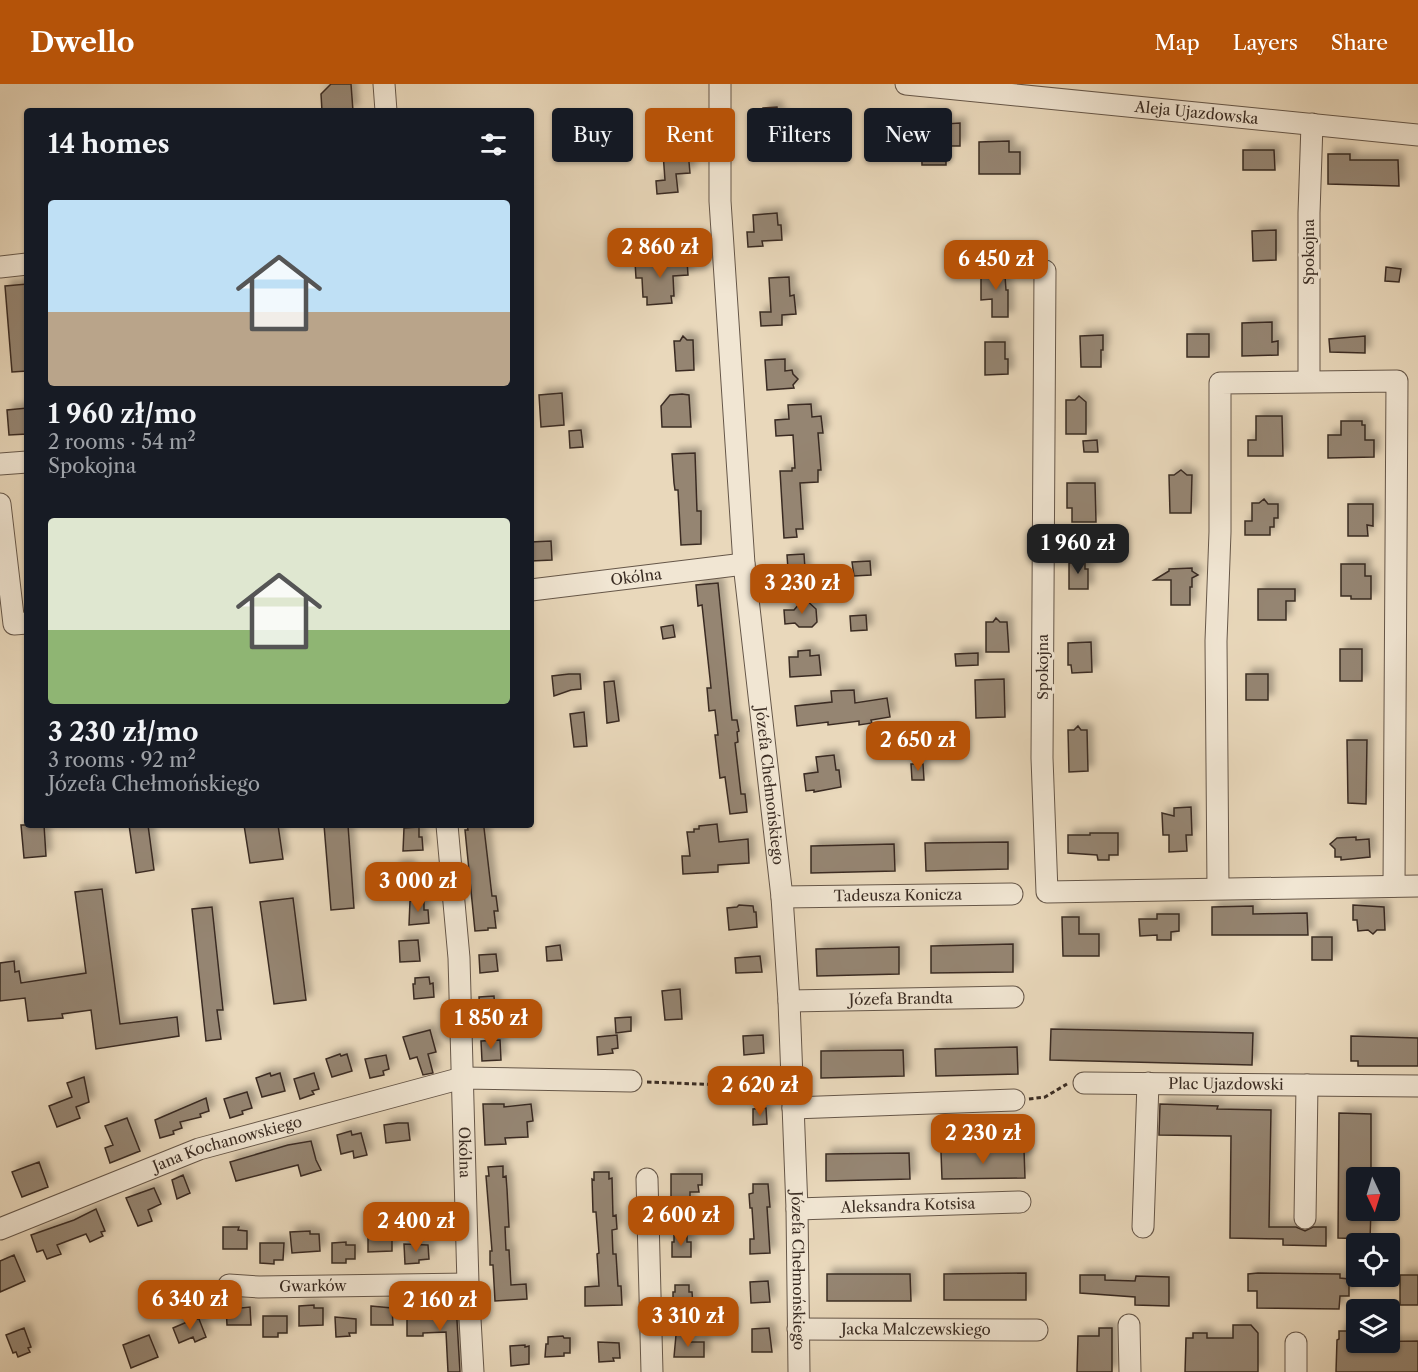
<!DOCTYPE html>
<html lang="en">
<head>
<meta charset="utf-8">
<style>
	body { margin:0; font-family:"Libre Caslon Text",serif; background:#242831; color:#f1f3f6; height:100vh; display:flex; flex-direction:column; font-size:22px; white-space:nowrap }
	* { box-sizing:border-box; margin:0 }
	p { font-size:20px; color:#9ea1a6 }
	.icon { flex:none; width:33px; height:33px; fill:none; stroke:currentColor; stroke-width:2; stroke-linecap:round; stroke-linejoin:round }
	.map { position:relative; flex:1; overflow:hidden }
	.sheet { position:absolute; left:24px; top:24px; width:510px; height:720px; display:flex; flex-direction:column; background:#171b24; border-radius:6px; box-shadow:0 2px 4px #0004 }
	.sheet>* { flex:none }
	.hud { position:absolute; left:552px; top:24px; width:570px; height:54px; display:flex; gap:12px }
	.needle { width:39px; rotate:176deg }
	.buttons { position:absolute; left:1346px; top:1083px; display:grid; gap:12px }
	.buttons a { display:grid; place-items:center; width:54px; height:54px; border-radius:6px; background:#171b24; box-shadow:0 2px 4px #0004; font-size:30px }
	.price { position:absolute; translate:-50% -51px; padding:0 14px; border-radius:12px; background:#b45309; color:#fff; font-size:20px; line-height:39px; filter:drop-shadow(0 2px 3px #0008) }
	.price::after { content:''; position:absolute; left:50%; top:36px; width:18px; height:14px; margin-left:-9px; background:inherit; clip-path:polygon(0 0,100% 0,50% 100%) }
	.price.current { background:#222; color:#fff }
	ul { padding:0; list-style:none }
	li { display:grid; align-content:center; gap:12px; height:318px; padding:0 24px }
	li span { display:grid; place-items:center; height:186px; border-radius:6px; color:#555 }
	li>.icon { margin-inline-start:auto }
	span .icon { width:108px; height:108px; fill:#fffc; stroke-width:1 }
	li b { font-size:26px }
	h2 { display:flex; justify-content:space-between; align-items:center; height:72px; padding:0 24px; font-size:26px }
	.tag { padding:0 21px; border-radius:6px; background:#171b24; box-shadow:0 2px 4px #0004; font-size:21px; line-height:54px }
	.tag.current { background:#b45309; color:#fff }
	header { display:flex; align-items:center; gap:36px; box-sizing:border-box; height:84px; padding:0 30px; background:#b45309; color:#fff }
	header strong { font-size:28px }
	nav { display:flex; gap:33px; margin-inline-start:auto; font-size:21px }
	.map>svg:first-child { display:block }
</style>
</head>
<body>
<header>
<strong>Dwello</strong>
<nav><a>Map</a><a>Layers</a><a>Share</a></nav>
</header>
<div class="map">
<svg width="1418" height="1288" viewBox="0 0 1418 1288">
	<defs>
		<filter id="shadow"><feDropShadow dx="5.5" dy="-5.5" stdDeviation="3" flood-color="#0004"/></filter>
	</defs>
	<rect width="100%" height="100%" fill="#e9d8bb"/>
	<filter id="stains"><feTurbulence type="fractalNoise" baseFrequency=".00333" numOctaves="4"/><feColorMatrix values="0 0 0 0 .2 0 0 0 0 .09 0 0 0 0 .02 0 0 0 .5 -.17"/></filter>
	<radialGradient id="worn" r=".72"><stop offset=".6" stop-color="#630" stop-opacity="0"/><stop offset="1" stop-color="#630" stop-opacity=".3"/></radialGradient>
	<!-- building -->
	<path fill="#958572" stroke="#3a2c23" stroke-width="1.5" filter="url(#shadow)" d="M331 0H351L353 27H322L321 10Z
		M777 23 778 33H785L786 58 782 59V64L761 65 759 40H764L763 24Z
		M921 31H945V40L960 39V62H946V81H922Z
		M1009 57V68H1020V90H979V58Z
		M1243 66H1274L1275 86H1243Z
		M688 67 690 89 676 90 678 108 657 110 656 97 665 96 663 69Z
		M1328 70H1350V76H1398L1399 102 1328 100Z
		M777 129 778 141H781L782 156 762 157 763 162 748 163 747 148H754L753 131Z
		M1276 146V176L1253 177 1252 147Z
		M687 176 688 191 673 192 674 212H671L672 219 647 221V213H643L642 194H636L635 178Z
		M1004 177 1006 206H1008V233H992V215L981 216V188L995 187Z
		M1386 183 1401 185 1399 198 1385 197Z
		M789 193 790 212 794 211 796 230 782 231V241L761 242 760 228H771L769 194Z
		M27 200V287L12 288 5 202Z
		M1272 238V258L1278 257V271L1242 272V239Z
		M1187 250H1209V273H1187Z
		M1103 251V266H1101V283H1081L1080 252Z
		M683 252 687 256H693L694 286 676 287 674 257H680Z
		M1365 252V269L1330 268 1329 255Z
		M985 258H1005V275H1008V290L985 291Z
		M785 275V287L792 286 793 290 798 295 793 301 794 304 767 306 765 276Z
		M562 309 564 341 541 343 539 311Z
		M682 310 689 311 691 343H662L661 322 670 311Z
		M1079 312 1086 318V350H1066V316H1075Z
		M811 320 812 333 821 332 823 349H818L821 386H818V398L800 399 803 445H796L797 453 784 454 780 387H792V384H795L793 351 776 352 775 336 789 335 788 321Z
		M27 324V350L9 351 7 326Z
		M1256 332H1282L1283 372H1248V356H1256Z
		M1341 337H1362V341H1365V356H1374V373L1328 374V351H1341Z
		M581 346 583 363 570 364 569 347Z
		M1097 356 1098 368H1084L1083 357Z
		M695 369 697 427H701V460L681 461 678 406H675L674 399 672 370Z
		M1181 386 1187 391H1192L1191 429H1170L1169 391H1174Z
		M1067 399H1095L1096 438H1072V424H1067Z
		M1264 415 1268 420H1278V434H1274V443H1270V451H1245V437H1252V419H1259Z
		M1348 420H1373V442L1367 441 1368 452H1348Z
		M551 457 552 476 531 477V458Z
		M804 470 806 499 789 500 787 471Z
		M1085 471V485H1088V505H1069V479H1076Z
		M870 477 871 491 854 492 852 478Z
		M1341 480H1365V492H1371V515H1351V512H1341Z
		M1192 484V487L1198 491 1192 494V503H1190V521H1171V496H1154L1169 487V485Z
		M718 499 732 636H737L739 647 737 648 738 658 735 659 741 710H745L747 728 730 730 725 693 720 694 715 651H718L715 626 709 627 707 604H711L702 521 698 522 696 501Z
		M1258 505H1295V517H1286V536H1258Z
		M804 514 816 525 817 538 812 543H799L795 539 785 540 784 526H794Z
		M866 531 867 546 851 547 850 532Z
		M996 534 1000 538H1007L1009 568H986V538H993Z
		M673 541 675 553 663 555 661 543Z
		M1091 558 1092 588 1072 589 1071 581H1068V559Z
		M1340 565H1362V597H1340Z
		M810 566V572L819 571 821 591 790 593 789 573H798V567Z
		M978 569V581L956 582 955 570Z
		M569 590H580L581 605 571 606 554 612 552 592Z
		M1246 590H1268V616H1246Z
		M1004 595 1005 633 976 634 975 596Z
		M614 597 619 637 607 639 604 598Z
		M854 606 855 619 887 614 890 633 871 636 872 639 859 641V637L828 641V638L797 642 795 622 832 618 831 607Z
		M584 628 587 662 574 663 570 630Z
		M1078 642 1081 646H1087L1088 687 1069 688 1068 646H1074Z
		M1347 656H1367L1366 720 1348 719Z
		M834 671 836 686H839L841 703 814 708V706L806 707 804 690 818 688 816 673Z
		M911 680H923L924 696H912Z
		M1191 723 1192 751H1186L1187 767 1169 768V751H1163L1162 729 1174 732V724Z
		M717 740 719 758 748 755 749 779 718 781V788L683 790 682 772H690L687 748H694V745H699V742Z
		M21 741H44L46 772 24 774Z
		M129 741H148L154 786 136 789Z
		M244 741H278L283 775 250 779Z
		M324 741H348L354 824 331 826Z
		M467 741H483L484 744 492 812H496L498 827H494L496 844H488V846L475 847 465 746H468Z
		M419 743V753H422L423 766 403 767 404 744Z
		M1090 749H1118V771H1109V776H1098L1097 771 1068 769V751H1090Z
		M1356 753V756L1369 755 1370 773 1341 776V773H1335V765L1330 760 1337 754Z
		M1008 758V785L926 787 925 759Z
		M894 760 895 787 811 789V762Z
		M409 781 410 790H413L414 804 395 805V782Z
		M102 805 120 940 177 933 179 952 96 965 91 926 62 930 63 934 28 937 25 914 0 917V879L14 877 15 888 19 887 21 899 86 889 75 808Z
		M293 814 306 916 274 920 260 818Z
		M424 816V826H428L429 839 409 841 410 817Z
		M739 821 753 822 754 828H756L757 843 729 846 727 824 737 823Z
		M1353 821 1384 823 1385 846H1377L1373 850 1368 846 1358 847 1357 836H1353Z
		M1253 822V830L1307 829 1308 851H1212V823Z
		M212 823 223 926H217L221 955 206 957 192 825Z
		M1157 830H1179V847L1171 848V856H1157V851L1140 852 1139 835H1157Z
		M1062 833H1079V850H1099V872H1063Z
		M1312 853H1332V876H1312Z
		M418 856 420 877 400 878 399 857Z
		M1013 860V888L931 889V862Z
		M560 861 562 876 547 877 546 863Z
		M899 863V890L817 892 816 865Z
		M496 870 498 887 480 889 479 871Z
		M760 872 762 888 736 889 735 874Z
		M429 893 430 900 433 899 434 913 414 915 413 900H415V894Z
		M680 905 682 935 665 936 662 907Z
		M494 912 495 927 480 928 479 913Z
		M631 933V947L616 949 615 934Z
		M1051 945 1253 949 1252 981 1050 976Z
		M430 946 436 968 428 970 433 989 423 991 417 973 410 975 403 953Z
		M617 951 618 964 612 965 613 969 598 971 597 953Z
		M763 951 764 969 744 971 743 952Z
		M1351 952 1418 954V982H1358V977H1351Z
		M500 956 501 976 482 977 481 957Z
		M1017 963 1018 990 936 992 935 965Z
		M903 966 904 992 821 994V967Z
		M340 970 341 972 347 970 352 987 332 993 326 975Z
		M386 971 389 985 383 987 384 991 370 994 365 975Z
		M270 989 271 992 280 989 285 1007 262 1013 256 994Z
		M314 989 319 1005 312 1007 314 1010 300 1015 294 995Z
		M84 993 89 1018 76 1023 80 1034 57 1043 49 1022 72 1013 67 999Z
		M247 1008 252 1024 242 1027 243 1030 230 1034 224 1015Z
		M206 1014 209 1027 200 1030 201 1033 180 1038 182 1044 173 1047 174 1050 160 1054 155 1036Z
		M483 1020H504V1023L531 1020 533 1037 527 1038 528 1053 505 1054 506 1060 485 1061Z
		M1160 1020 1218 1022 1217 1025 1271 1026 1269 1143H1296L1305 1147 1313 1143H1326V1162L1283 1161V1155L1230 1154 1231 1052 1159 1051Z
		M766 1024 767 1040 753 1041V1025Z
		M1339 1029 1371 1030V1094H1356V1126H1371L1370 1155 1338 1154Z
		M127 1034 140 1067 110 1079 105 1064 113 1061 105 1042Z
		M398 1039H408L410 1056 386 1059 384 1041Z
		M351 1047 352 1051 361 1049 367 1071 354 1074 353 1067 341 1070 337 1051Z
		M311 1057 316 1076 321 1086 301 1092 298 1081 236 1097 230 1078 288 1061Z
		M1024 1066 1025 1094 942 1095 941 1068Z
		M909 1069 910 1095 826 1097V1070Z
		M39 1078 48 1103 22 1113 12 1088Z
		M503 1082V1093L506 1092 507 1105 509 1143H505L506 1166H509L511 1201 526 1200 527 1215 495 1217 493 1181H490V1167H492L486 1092H489L488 1083Z
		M594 1088H609V1095L612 1094 613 1132 616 1131 617 1145 612 1146 613 1170H616L618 1202H621L622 1221 585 1222V1203L599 1202 597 1170 599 1169 596 1128H593L592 1095 594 1096Z
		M671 1090H702V1101H698L699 1108H690V1121H671Z
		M183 1091 190 1109 177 1115 172 1096Z
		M753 1100H768L770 1123H767L770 1169 750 1170V1155H754L752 1124H750L749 1110 753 1109Z
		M154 1104 161 1120 148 1126 152 1137 138 1142 126 1114Z
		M96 1125 105 1147 101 1148 103 1152 90 1158 86 1150 57 1161 61 1170 47 1175 43 1166 37 1168 31 1151 74 1136Z
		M223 1143H239L238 1146 247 1147V1165H223Z
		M310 1147V1150H319L320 1167 292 1169 290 1148Z
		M368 1147 392 1149V1167L368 1168Z
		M674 1151H687V1158H691V1173H672V1158H674Z
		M346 1158V1161H355V1175H346V1179H332V1159Z
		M260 1159H284L283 1176H274V1180L260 1179Z
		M404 1160 428 1161 429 1175 419 1176V1179L405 1180Z
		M14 1171 25 1197 0 1208V1177Z
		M1026 1189V1216H944V1190Z
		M1258 1189 1340 1190V1194L1349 1195V1212H1340L1339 1225 1257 1224V1207H1248V1190Z
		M827 1190H910L911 1217H827Z
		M1080 1191H1105V1196L1135 1197 1136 1192 1169 1193V1222L1135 1221V1213L1080 1209Z
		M1400 1191H1418V1221H1400Z
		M768 1197 770 1218 751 1219 750 1198Z
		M675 1201H689V1208H692L693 1221 673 1222V1208H675Z
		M444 1220H456L460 1288H448L446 1248 423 1249V1252H407V1232L444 1231Z
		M240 1221 241 1224 250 1223 251 1241H227L226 1222Z
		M314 1221V1224H323V1241L299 1242V1222Z
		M371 1222 392 1224 393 1241H371Z
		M263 1232H287V1249H278V1253H263Z
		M335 1233 356 1235V1249H349L350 1252 336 1253Z
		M194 1235H199L206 1253 195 1258 193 1253 179 1259 173 1244Z
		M1233 1241H1251L1258 1249V1288H1185L1186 1254H1193V1249H1207V1254H1233Z
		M24 1244 31 1263 28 1264 30 1268 18 1273 16 1268 13 1269 6 1251Z
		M769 1244 772 1268H752V1245Z
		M1099 1244H1112V1288H1077L1078 1252H1099Z
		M1339 1247H1353V1256H1356V1258L1418 1257V1288H1336L1337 1256 1339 1255Z
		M149 1251 158 1273 131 1284 123 1261Z
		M676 1251H690V1258H704V1273H674Z
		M563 1252 564 1254H570V1269H564V1272L545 1273 546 1260H548V1253Z
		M598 1258 619 1259 620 1274H613L614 1277 599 1278Z
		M525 1261V1263L529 1262V1280L511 1282 510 1262Z"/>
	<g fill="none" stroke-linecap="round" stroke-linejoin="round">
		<!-- minor casing -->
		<g stroke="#665749" stroke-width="23">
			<g id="minor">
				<path d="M384 0 386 27"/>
				<path id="s1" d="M720 0V117L744 480 782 813 789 917 797 1125 799 1288"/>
				<path id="s2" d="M906 0 1418 51"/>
				<path d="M0 183 27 180"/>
				<path d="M1045 187 1042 674 1047 808 1418 802"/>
				<path d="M1309 297V129L1312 40"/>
				<path d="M0 380 27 378"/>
				<path d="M0 420 14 540 27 539"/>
				<path id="s3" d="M531 506 744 480"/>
				<path id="s4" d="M447 741 459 874 468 1200 473 1288"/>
				<path d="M1218 804 1216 557 1220 448V299L1397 297 1394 802"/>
				<path id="s5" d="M782 813 1012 810"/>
				<path id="s6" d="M789 917 1013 913"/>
				<path id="s7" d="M1084 999 1418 1002"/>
				<path d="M793 1024 1014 1016"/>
				<path d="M647 1095 652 1288"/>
				<path id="s8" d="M797 1125 1020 1118"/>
				<path d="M1305 1134 1307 1001"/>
				<path d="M1143 1143 1148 999"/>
				<path id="s9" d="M0 1145 199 1065 462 994 631 997"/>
				<path id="s10" d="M229 1201 259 1203 468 1200"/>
				<path d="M1129 1241 1130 1288"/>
				<path id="s11" d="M798 1245 1037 1246"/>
				<path d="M1296 1288V1259"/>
			</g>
		</g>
		<!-- path -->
		<path stroke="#3a2c23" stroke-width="3" stroke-dasharray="4.5 3" stroke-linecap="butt" d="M647 998 776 1003
			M1029 1015 1045 1013 1067 1000"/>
		<!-- minor -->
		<use href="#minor" stroke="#f1e6d3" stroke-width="21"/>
	</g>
	<g text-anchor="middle" stroke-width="6" stroke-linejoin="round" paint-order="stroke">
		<!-- street labels -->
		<g font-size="15" fill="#3a2c23" stroke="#f1e6d3">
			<text dy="5" stroke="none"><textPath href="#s2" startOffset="292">Aleja Ujazdowska</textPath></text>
			<text transform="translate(1309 168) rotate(-90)" y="5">Spokojna</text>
			<text dy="5" stroke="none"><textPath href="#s3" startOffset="106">Okólna</textPath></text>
			<text transform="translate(1043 583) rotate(-90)" y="5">Spokojna</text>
			<text dy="5" stroke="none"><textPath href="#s1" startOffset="704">Józefa Chełmońskiego</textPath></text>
			<text dy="5" stroke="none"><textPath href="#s5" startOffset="116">Tadeusza Konicza</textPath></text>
			<text dy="5" stroke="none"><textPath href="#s6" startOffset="112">Józefa Brandta</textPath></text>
			<text dy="5" stroke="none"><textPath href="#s7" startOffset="142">Plac Ujazdowski</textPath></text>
			<text dy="5" stroke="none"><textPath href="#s9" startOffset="243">Jana Kochanowskiego</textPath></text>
			<text dy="5" stroke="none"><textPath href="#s4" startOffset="328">Okólna</textPath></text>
			<text dy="5" stroke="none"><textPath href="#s8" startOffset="111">Aleksandra Kotsisa</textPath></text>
			<text dy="5" stroke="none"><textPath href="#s1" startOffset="1190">Józefa Chełmońskiego</textPath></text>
			<text dy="5" stroke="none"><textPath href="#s10" startOffset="84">Gwarków</textPath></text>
			<text dy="5" stroke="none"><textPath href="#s11" startOffset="118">Jacka Malczewskiego</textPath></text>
		</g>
	</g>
	<rect width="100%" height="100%" filter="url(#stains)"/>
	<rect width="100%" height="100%" fill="url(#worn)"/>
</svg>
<div class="buttons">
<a><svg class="needle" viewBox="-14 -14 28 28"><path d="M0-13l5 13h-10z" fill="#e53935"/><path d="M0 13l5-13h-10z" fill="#9ea1a6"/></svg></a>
<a><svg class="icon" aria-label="locate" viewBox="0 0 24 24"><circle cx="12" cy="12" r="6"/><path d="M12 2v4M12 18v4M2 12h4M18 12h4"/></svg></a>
<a><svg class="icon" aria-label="layers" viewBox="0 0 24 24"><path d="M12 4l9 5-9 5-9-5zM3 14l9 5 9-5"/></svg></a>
</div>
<b class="price" style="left:660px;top:195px">2 860 zł</b>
<b class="price" style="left:996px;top:207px">6 450 zł</b>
<b class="price current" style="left:1078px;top:491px">1 960 zł</b>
<b class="price" style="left:802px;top:531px">3 230 zł</b>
<b class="price" style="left:918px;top:688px">2 650 zł</b>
<b class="price" style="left:418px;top:829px">3 000 zł</b>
<b class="price" style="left:491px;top:966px">1 850 zł</b>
<b class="price" style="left:760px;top:1033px">2 620 zł</b>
<b class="price" style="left:983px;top:1081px">2 230 zł</b>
<b class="price" style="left:681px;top:1163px">2 600 zł</b>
<b class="price" style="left:416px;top:1169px">2 400 zł</b>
<b class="price" style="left:190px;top:1247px">6 340 zł</b>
<b class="price" style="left:440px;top:1248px">2 160 zł</b>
<b class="price" style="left:688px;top:1264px">3 310 zł</b>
<div class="hud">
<a class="tag">Buy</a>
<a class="tag current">Rent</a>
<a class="tag">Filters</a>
<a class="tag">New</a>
</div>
<section class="sheet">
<h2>14 homes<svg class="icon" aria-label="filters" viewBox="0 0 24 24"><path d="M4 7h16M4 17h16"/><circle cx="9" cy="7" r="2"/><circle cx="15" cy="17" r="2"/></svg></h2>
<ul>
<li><span style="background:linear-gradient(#bfe0f5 60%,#b9a48a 0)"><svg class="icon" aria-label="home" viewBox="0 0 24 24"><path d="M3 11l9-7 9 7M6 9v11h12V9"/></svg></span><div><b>1 960 zł/mo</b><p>2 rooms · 54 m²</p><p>Spokojna</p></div></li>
<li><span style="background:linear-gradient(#dfe7d0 60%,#8fb573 0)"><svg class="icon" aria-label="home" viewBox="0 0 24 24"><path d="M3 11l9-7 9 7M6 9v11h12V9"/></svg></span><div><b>3 230 zł/mo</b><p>3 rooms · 92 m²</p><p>Józefa Chełmońskiego</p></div></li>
</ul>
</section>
</div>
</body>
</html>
